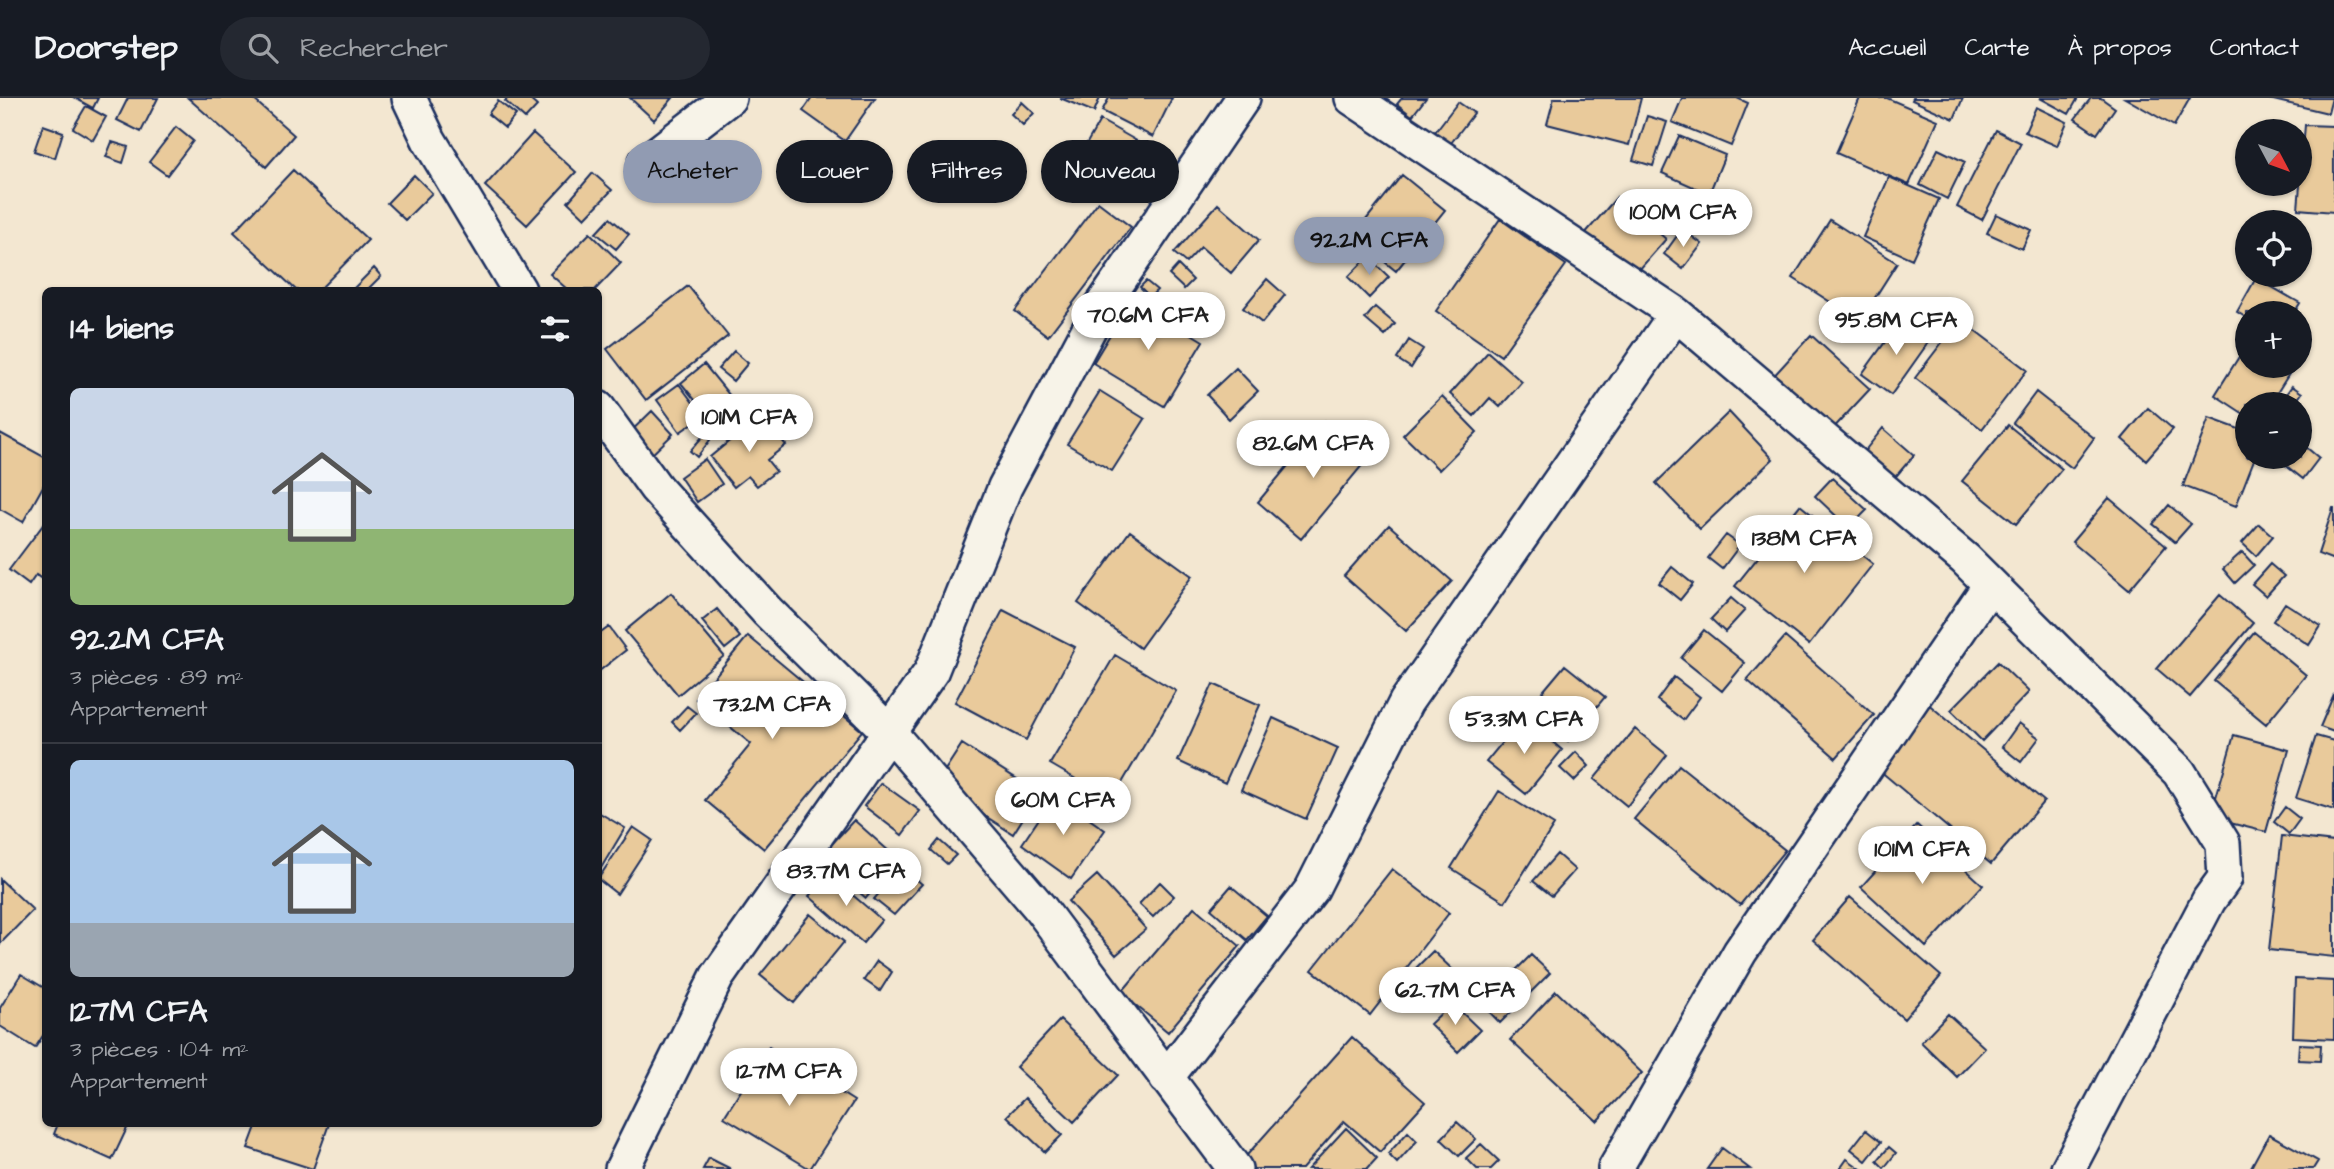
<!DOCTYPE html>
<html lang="fr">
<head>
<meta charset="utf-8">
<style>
	body { margin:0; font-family:"Architects Daughter",sans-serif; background:#242831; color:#f1f3f6; height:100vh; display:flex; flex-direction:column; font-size:26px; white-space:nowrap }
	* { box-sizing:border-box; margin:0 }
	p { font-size:23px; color:#9ea1a6 }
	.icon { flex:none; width:38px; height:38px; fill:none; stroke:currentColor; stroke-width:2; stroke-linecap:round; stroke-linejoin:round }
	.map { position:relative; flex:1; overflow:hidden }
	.panel { position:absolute; left:42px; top:189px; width:560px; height:840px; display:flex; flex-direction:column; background:#171b24; border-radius:10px; box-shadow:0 2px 5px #0004 }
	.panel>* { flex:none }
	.guide { position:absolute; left:623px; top:42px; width:665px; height:63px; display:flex; gap:14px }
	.needle { width:46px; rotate:131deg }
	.tools { position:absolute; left:2235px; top:21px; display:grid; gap:14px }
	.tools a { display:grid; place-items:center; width:77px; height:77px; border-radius:50%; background:#171b24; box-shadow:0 2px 5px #0004; font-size:35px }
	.price { position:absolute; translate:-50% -60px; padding:0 16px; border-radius:24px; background:#fff; color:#222; font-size:23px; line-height:46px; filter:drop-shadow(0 2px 4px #0008) }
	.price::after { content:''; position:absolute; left:50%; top:42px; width:21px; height:16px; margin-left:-10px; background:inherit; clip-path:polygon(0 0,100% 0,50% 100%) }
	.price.selected { background:#919bb2; color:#111 }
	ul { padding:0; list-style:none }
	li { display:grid; align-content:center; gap:14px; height:371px; padding:0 28px }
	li+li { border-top:2px solid #363941 }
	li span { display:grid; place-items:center; height:217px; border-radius:10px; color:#555 }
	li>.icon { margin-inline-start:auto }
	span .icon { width:126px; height:126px; fill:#fffc; stroke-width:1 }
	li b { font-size:30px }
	h2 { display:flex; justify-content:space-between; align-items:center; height:84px; padding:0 28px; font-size:30px }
	.chip { padding:0 24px; border-radius:32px; background:#171b24; box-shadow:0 2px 5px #0004; font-size:24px; line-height:63px }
	.chip.selected { background:#919bb2; color:#111 }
	header { display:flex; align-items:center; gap:42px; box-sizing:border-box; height:98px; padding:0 35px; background:#171b24; border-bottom:2px solid #363941 }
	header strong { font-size:33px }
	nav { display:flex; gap:38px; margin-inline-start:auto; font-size:24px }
	.search { width:490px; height:63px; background:#242831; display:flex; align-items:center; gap:18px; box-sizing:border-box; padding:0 24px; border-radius:38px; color:#9ea1a6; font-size:26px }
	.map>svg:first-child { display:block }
</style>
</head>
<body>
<header>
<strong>Doorstep</strong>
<div class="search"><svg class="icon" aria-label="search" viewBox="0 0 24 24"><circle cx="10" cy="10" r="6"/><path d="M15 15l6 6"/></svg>Rechercher</div>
<nav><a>Accueil</a><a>Carte</a><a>À propos</a><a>Contact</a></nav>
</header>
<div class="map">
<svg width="2334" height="1071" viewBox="0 0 2334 1071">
	<rect width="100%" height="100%" fill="#f3e7d1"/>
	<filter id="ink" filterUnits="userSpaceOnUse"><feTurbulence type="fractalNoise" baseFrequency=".0143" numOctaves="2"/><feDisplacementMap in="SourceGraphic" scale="14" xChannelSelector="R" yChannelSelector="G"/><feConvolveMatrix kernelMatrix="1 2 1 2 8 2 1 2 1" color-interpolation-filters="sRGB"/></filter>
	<g filter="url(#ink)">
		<!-- building -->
		<path fill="#e9ca9b" stroke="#1b2f5e" stroke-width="2" d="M75 0H98L93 10Z
			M128 0H158L141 34 117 22Z
			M188 0H252L294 37 266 69Z
			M508 0H528L537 8 525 21 505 3Z
			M630 0H673L654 22Z
			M812 0H875L845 43 803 13Z
			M1060 0H1100L1094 14Z
			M1109 0H1172L1153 39 1102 13Z
			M1402 0H1426L1412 18 1397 6Z
			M1554 0H1641L1629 47 1547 26Z
			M1682 0H1737L1748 5 1731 48 1672 24Z
			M1860 0H1887L1938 22 1909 87 1836 55Z
			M1913 0H1963L1954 21 1912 2Z
			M2040 0H2078L2069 16Z
			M2091 0H2101L2115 10 2097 36 2075 21Z
			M2125 0H2190L2174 28Z
			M2265 0H2332L2328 15Z
			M498 3 516 17 505 30 488 16Z
			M1022 4 1034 15 1023 27 1011 16Z
			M1458 4 1474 15 1448 49 1432 38Z
			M86 8 106 19 93 42 73 30Z
			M2036 9 2067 24 2057 48 2025 34Z
			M1647 18 1667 24 1653 68 1633 62Z
			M1100 22 1144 47 1127 76 1083 52Z
			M43 27 63 34 55 60 34 53Z
			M2305 27 2334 28V114L2298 111Z
			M176 29 193 43 167 77 149 64Z
			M1996 32 2021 45 1982 122 1957 109Z
			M533 35 576 74 527 127 485 88Z
			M1679 38 1725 57 1709 96 1662 75Z
			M112 44 128 49 123 65 106 59Z
			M1938 51 1965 64 1947 101 1920 87Z
			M293 72 368 142 319 192H296L234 134Z
			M593 75 612 92 585 120 568 104Z
			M414 77 432 95 405 122 387 105Z
			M1402 77 1445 112 1396 173 1353 138Z
			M1889 79 1939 101 1912 161 1863 139Z
			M1617 99 1666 141 1632 180 1583 138Z
			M1098 104 1131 129 1048 238 1015 213Z
			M1218 106 1259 142 1231 175 1201 149 1186 165 1174 155Z
			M1996 116 2031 132 2022 151 1987 135Z
			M610 120 629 136 616 151 596 135Z
			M1500 121 1566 167 1501 258 1436 213Z
			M1830 122 1897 165 1860 223 1793 180Z
			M1682 131 1702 146 1683 171 1664 156Z
			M590 135 621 165 595 192H568L550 176Z
			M1368 159 1389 179 1369 200 1348 179Z
			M1178 167 1193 182 1184 191 1169 177Z
			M374 170 381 178 367 192H352Z
			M2256 180 2300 205 2294 215H2247V220L2237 214Z
			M1267 181 1285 197 1262 225 1243 210Z
			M1146 183 1157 192 1150 199 1140 189Z
			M688 188 728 238 646 302 607 251Z
			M1132 200 1203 243 1164 308 1093 265Z
			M1375 209 1395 226 1385 238 1365 221Z
			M1930 210 1945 216 1938 232 1923 226Z
			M1960 221 2027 272 1982 331 1915 280Z
			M1901 222 1930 242 1891 297 1862 276Z
			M1811 237 1870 291 1829 335 1770 282Z
			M1409 242 1423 251 1411 270 1397 261Z
			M2247 246V268H2294L2270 306H2247V318L2215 297Z
			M734 253 748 265 733 283 718 271Z
			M1488 254 1522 284 1500 309 1490 300 1474 318 1450 296Z
			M704 266 731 299 708 318 681 285Z
			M1236 270 1258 293 1229 321 1207 297Z
			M679 286 703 318 680 334 657 302Z
			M2292 288 2302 295 2294 306 2284 299Z
			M1100 293 1145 321 1112 373 1067 346Z
			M2036 294 2094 340 2072 370 2013 325Z
			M1442 298 1477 334 1439 372 1403 337Z
			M2148 310 2173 331 2146 362 2122 341Z
			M652 313 673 336 646 362 624 340Z
			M1729 314 1773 361 1700 431 1656 385Z
			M761 317 786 347 767 362 776 373 757 388 748 378 734 389 710 359Z
			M2209 320 2247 334V359H2255L2236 408 2183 388Z
			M1325 323 1369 359 1301 441 1258 404Z
			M2008 327 2062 371 2016 426 1962 383Z
			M1883 330 1914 357 1886 390 1855 365Z
			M0 335 46 360V383L23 424 0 411Z
			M704 337 710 342 697 359 690 353Z
			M2300 344 2319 360 2303 381 2275 359H2300Z
			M705 361 722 386 697 404 680 379Z
			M1832 380 1867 412 1849 430 1815 398Z
			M2109 400 2166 448 2129 492 2072 444Z
			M1800 407 1873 466 1809 547 1735 488Z
			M2169 407 2191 426 2175 444 2153 426Z
			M2333 410H2334V462L2318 456Z
			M46 423V484L36 477 29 487 9 472Z
			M2259 426 2273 438 2256 458 2242 445Z
			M1389 427 1452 483 1406 533 1344 478Z
			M1130 433 1192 478 1140 550 1078 505Z
			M1726 437 1740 447 1722 471 1708 460Z
			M2242 454 2254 467 2235 485 2223 471Z
			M2270 466 2284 478 2266 498 2252 486Z
			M1672 469 1693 486 1680 502 1659 485Z
			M671 495 724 558 678 597 625 533Z
			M2220 497 2253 525 2190 599 2157 571Z
			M1731 500 1745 512 1725 534 1711 521Z
			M2285 505 2321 528 2309 547 2273 523Z
			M717 511 740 539 725 551 702 523Z
			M1003 512 1075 549 1026 642 955 604Z
			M609 529 626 552 598 574V537Z
			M1704 532 1745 565 1722 593 1681 560Z
			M2254 534 2306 577 2266 626 2214 583Z
			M748 538 862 633 764 751 705 702 751 646 696 601Z
			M1785 539 1874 617 1836 660 1747 582Z
			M1115 557 1176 593 1112 702 1050 666Z
			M1998 564 2029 594 1982 643 1951 612Z
			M1565 567 1605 599 1568 643 1529 610Z
			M1674 579 1700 599 1683 622 1657 602Z
			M1213 586 1260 607 1225 685 1178 663Z
			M2334 596V634L2320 629Z
			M1926 604 2044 703 1991 766 1873 667Z
			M687 608 696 615 680 632 672 624Z
			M1523 619 1562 652 1526 696 1486 664Z
			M1273 620 1338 650 1306 721 1241 692Z
			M2019 625 2039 640 2021 664 2002 649Z
			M1635 631 1667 657 1627 708 1594 681Z
			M2234 637 2289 652 2266 734 2210 720Z
			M2316 638 2334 643V712L2296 700Z
			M962 646 1039 695 1013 736 936 686Z
			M1576 654 1589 668 1574 683 1560 670Z
			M1679 667 1785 752 1740 807 1634 721Z
			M881 685 920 713 902 737 864 708Z
			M1499 693 1554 727 1505 804 1451 770Z
			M1055 697 1105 732 1071 781 1022 746Z
			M2285 709 2300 721 2289 736 2274 724Z
			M598 714 625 730 598 775Z
			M854 722 899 762 866 800 819 760Z
			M1917 727 1983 787 1926 849 1861 789Z
			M633 729 652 742 617 796 598 781Z
			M2282 738 2334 744V859L2269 852Z
			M939 742 956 757 947 766 931 752Z
			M1557 756 1575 772 1552 798 1533 783Z
			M902 769 922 786 894 817 874 801Z
			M1392 771 1449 815 1370 917 1312 872Z
			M828 776 882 822 863 845 809 798Z
			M1097 777 1146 831 1116 857 1068 803Z
			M0 781 33 812 0 846Z
			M1160 784 1174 798 1153 819 1139 806Z
			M1231 788 1267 818 1247 842 1211 811Z
			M1850 799 1941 878 1904 921 1813 842Z
			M1194 809 1240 848 1168 934 1121 895Z
			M810 816 844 844 794 905 760 877Z
			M1433 853 1453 872 1422 903 1402 884Z
			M1531 857 1550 875 1500 925 1482 906Z
			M877 863 892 874 880 893 864 882Z
			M21 876 46 891V933L35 950 0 928V910Z
			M2295 881 2334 883V941L2293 939Z
			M1556 893 1642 975 1597 1023 1510 942Z
			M1452 905 1480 932 1458 954 1430 926Z
			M1948 916 1985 950 1957 979 1921 944Z
			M1060 922 1118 977 1074 1024 1016 969Z
			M1352 939 1425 1004 1380 1054 1344 1023 1302 1071H1247L1240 1065Z
			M2299 946 2321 947 2320 963 2298 962Z
			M769 949 854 1003 810 1071 724 1019Z
			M1025 1000 1062 1037 1045 1054 1007 1018Z
			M1457 1024 1476 1041 1459 1058 1441 1041Z
			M58 1026H129L112 1062 54 1036Z
			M257 1026H329L313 1071 248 1050Z
			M1346 1030 1377 1060 1367 1071H1308Z
			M1866 1032 1881 1044 1866 1063 1851 1051Z
			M1408 1034 1417 1043 1397 1065 1388 1056Z
			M2269 1036 2318 1063 2313 1071H2250Z
			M1481 1046 1499 1063 1491 1071H1477L1466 1060Z
			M1889 1049 1896 1055 1884 1070 1877 1063Z
			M1722 1050 1750 1071H1707Z
			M709 1060 731 1071H703Z
			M1847 1061 1861 1071H1840Z"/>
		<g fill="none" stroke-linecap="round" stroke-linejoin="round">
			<!-- minor casing -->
			<g stroke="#1b2f5e" stroke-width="38">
				<path id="minor" d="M409 0 429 42 519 192
					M1352 0 1676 216 1965 461 2179 674 2223 745 2225 780 2209 802 2068 1071
					M646 64 729 0
					M598 310 656 390 767 513 889 634 1040 810 1235 1071
					M1166 980 1312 791 1406 604 1676 216
					M622 1071 717 879 931 574 1005 389 1099 212 1243 0
					M1615 1071 1740 854 1990 487"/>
			</g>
			<!-- minor -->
			<use href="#minor" stroke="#f7f3e8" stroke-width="33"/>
		</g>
	</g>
</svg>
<div class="tools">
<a><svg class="needle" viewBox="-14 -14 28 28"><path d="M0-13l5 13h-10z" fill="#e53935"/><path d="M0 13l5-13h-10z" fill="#9ea1a6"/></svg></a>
<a><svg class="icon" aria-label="locate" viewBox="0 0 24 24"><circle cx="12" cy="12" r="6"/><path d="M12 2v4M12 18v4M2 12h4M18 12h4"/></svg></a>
<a>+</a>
<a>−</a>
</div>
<b class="price" style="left:1683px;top:151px">100M CFA</b>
<b class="price selected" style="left:1369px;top:179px">92.2M CFA</b>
<b class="price" style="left:1148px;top:254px">70.6M CFA</b>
<b class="price" style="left:1896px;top:259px">95.8M CFA</b>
<b class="price" style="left:749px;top:356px">101M CFA</b>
<b class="price" style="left:1313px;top:382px">82.6M CFA</b>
<b class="price" style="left:1804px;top:477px">138M CFA</b>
<b class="price" style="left:772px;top:643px">73.2M CFA</b>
<b class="price" style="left:1524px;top:658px">53.3M CFA</b>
<b class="price" style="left:1063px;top:739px">60M CFA</b>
<b class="price" style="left:1922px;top:788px">101M CFA</b>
<b class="price" style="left:846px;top:810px">83.7M CFA</b>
<b class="price" style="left:1455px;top:929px">62.7M CFA</b>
<b class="price" style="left:789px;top:1010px">127M CFA</b>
<div class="guide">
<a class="chip selected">Acheter</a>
<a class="chip">Louer</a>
<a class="chip">Filtres</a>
<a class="chip">Nouveau</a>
</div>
<section class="panel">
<h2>14 biens<svg class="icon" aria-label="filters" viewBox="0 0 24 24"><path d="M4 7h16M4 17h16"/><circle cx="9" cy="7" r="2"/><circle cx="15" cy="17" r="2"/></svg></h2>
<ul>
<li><span style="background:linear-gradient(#c9d6e8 65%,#8fb573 0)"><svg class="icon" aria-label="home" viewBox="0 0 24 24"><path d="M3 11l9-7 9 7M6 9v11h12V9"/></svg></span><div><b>92.2M CFA</b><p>3 pièces · 89 m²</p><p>Appartement</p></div></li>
<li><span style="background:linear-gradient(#a9c7e8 75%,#9aa5b1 0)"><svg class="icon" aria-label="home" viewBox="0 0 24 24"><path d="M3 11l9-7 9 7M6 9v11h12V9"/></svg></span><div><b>127M CFA</b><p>3 pièces · 104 m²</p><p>Appartement</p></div></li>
</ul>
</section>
</div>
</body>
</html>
